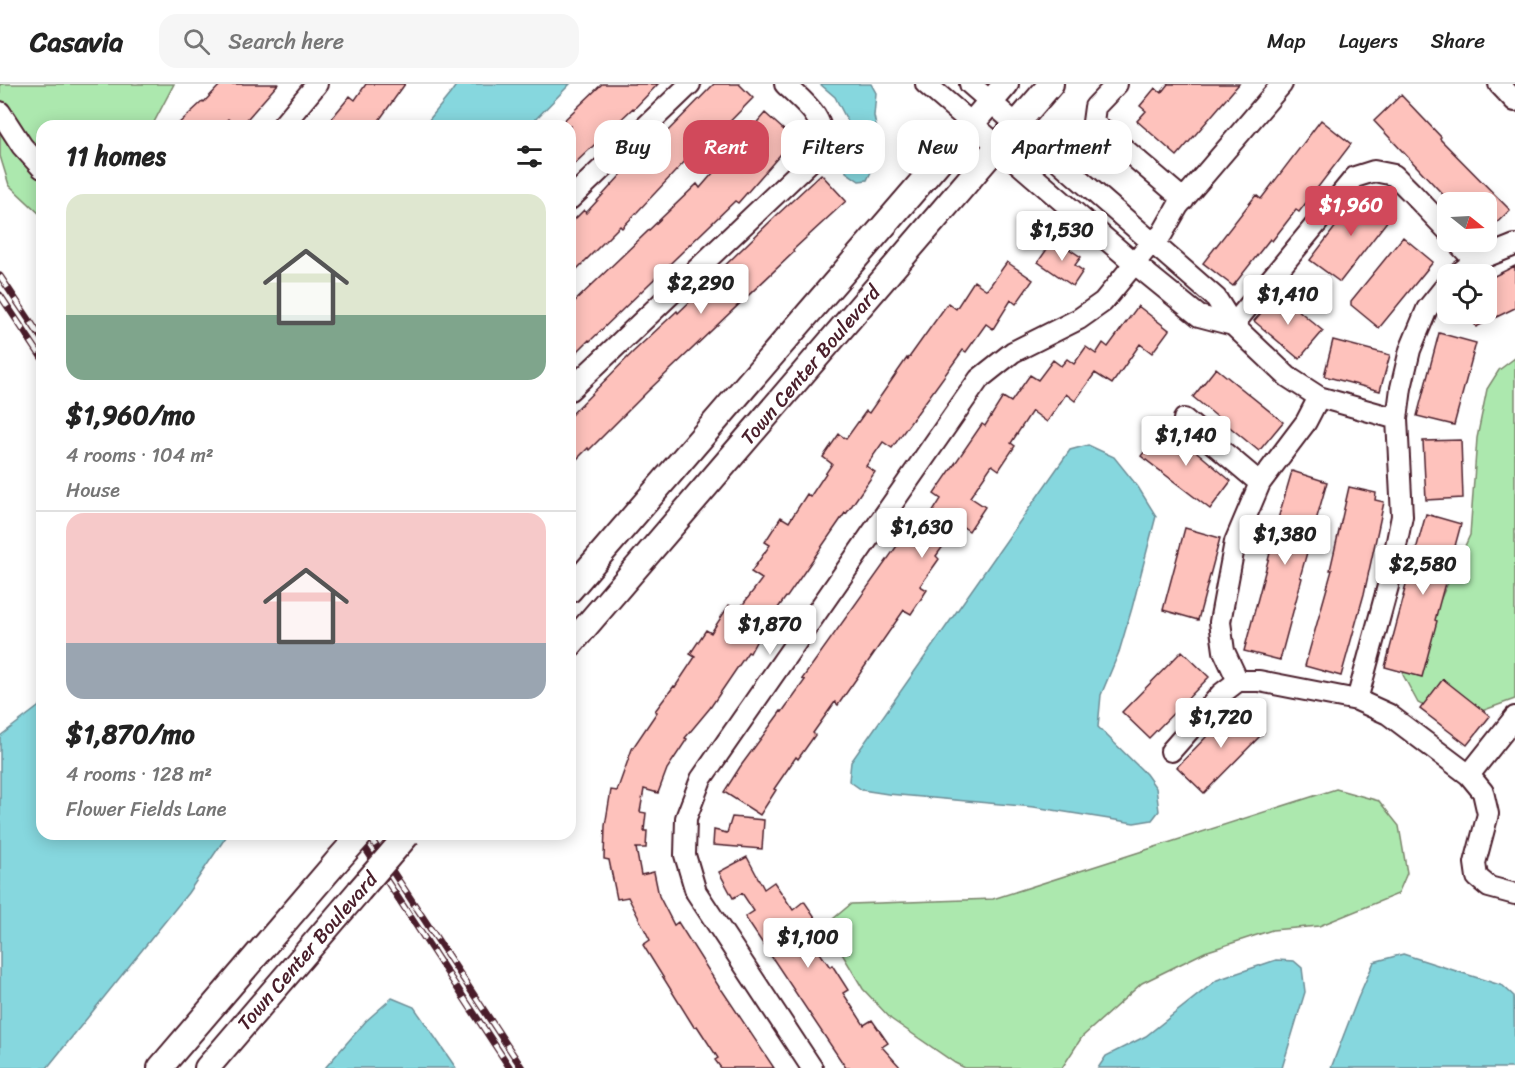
<!DOCTYPE html>
<html lang="en">
<head>
<meta charset="utf-8">
<style>
	body { margin:0; font-family:Sriracha,sans-serif; background:#f6f6f6; color:#222; height:100vh; display:flex; flex-direction:column; font-size:22px; white-space:nowrap }
	* { box-sizing:border-box; margin:0 }
	p { font-size:20px; color:#767676 }
	.icon { flex:none; width:33px; height:33px; fill:none; stroke:currentColor; stroke-width:2; stroke-linecap:round; stroke-linejoin:round }
	.map { position:relative; flex:1; overflow:hidden }
	.drawer { position:absolute; left:36px; top:36px; width:540px; height:720px; display:flex; flex-direction:column; background:#fff; border-radius:18px; box-shadow:0 3px 15px #0003 }
	.drawer>* { flex:none }
	.top-card { position:absolute; left:594px; top:36px; width:570px; height:54px; display:flex; gap:12px }
	.needle { width:39px; rotate:108deg }
	.fabs { position:absolute; left:1437px; top:108px; display:grid; gap:12px }
	.fabs a { display:grid; place-items:center; width:60px; height:60px; border-radius:12px; background:#fff; box-shadow:0 3px 15px #0003; font-size:30px }
	.price { position:absolute; translate:-50% -51px; padding:0 14px; border-radius:6px; background:#fff; color:#222; font-size:20px; line-height:39px; filter:drop-shadow(0 2px 3px #0008) }
	.price::after { content:''; position:absolute; left:50%; top:36px; width:18px; height:14px; margin-left:-9px; background:inherit; clip-path:polygon(0 0,100% 0,50% 100%) }
	.price.selected { background:#d1495b; color:#fff }
	ul { padding:0; list-style:none }
	li { display:grid; align-content:center; gap:12px; height:318px; padding:0 30px }
	li+li { border-top:2px solid #e0e0e0 }
	li span { display:grid; place-items:center; height:186px; border-radius:18px; color:#555 }
	li>.icon { margin-inline-start:auto }
	span .icon { width:108px; height:108px; fill:#fffc; stroke-width:1 }
	li b { font-size:26px }
	h2 { display:flex; justify-content:space-between; align-items:center; height:72px; padding:0 30px; font-size:26px }
	.pill { padding:0 21px; border-radius:18px; background:#fff; box-shadow:0 3px 15px #0003; font-size:21px; line-height:54px }
	.pill.selected { background:#d1495b; color:#fff }
	header { display:flex; align-items:center; gap:36px; box-sizing:border-box; height:84px; padding:0 30px; background:#fff; border-bottom:2px solid #e0e0e0 }
	header strong { font-size:28px }
	nav { display:flex; gap:33px; margin-inline-start:auto; font-size:21px }
	.search { width:420px; height:54px; background:#f6f6f6; display:flex; align-items:center; gap:15px; box-sizing:border-box; padding:0 21px; border-radius:18px; color:#767676; font-size:22px }
	.map>svg:first-child { display:block }
</style>
</head>
<body>
<header>
<strong>Casavia</strong>
<div class="search"><svg class="icon" aria-label="search" viewBox="0 0 24 24"><circle cx="10" cy="10" r="6"/><path d="M15 15l6 6"/></svg>Search here</div>
<nav><a>Map</a><a>Layers</a><a>Share</a></nav>
</header>
<div class="map">
<svg width="1515" height="984" viewBox="0 0 1515 984">
	<rect width="100%" height="100%" fill="#fff"/>
	<filter id="ink" filterUnits="userSpaceOnUse"><feTurbulence type="fractalNoise" baseFrequency=".0167" numOctaves="2"/><feDisplacementMap in="SourceGraphic" scale="12" xChannelSelector="R" yChannelSelector="G"/><feConvolveMatrix kernelMatrix="1 2 1 2 8 2 1 2 1" color-interpolation-filters="sRGB"/></filter>
	<g filter="url(#ink)">
		<!-- green -->
		<path fill="#ace8ae" stroke="#7b846c" stroke-width="1.5" d="M0 0H174L152 42H42V132L9 101 0 72Z
			M1515 274V615L1479 628 1443 632 1418 619 1403 591 1412 559 1434 529 1470 451 1477 354 1487 305 1499 286Z
			M1336 705 1379 717 1399 742 1407 789 1398 810 1319 842 1272 846 1205 868 1142 899 1082 953 1062 984H965L955 979 891 935 863 905 829 848 833 835 851 820 993 815Z"/>
		<!-- water -->
		<path fill="#86d7de" stroke="#6e8d96" stroke-width="1.5" d="M457 0H570L529 42H424L450 10Z
			M820 0H871L876 9 874 32 877 47 876 78 867 96 859 97 846 88 844 69 849 40 835 13Z
			M1088 361 1114 373 1138 403 1156 432 1132 524 1119 568 1101 611 1098 643 1146 690 1156 704 1159 727 1152 736 1134 739 1034 723 888 710 862 706 849 697 851 678 1070 366Z
			M42 620V750H228L188 809 47 984H0V652Z
			M1403 870 1503 902 1514 912 1515 984H1331L1358 914 1374 878Z
			M1276 876 1294 877 1302 884 1305 908 1282 984H1098L1106 972 1146 952 1217 896Z
			M392 914 414 923 456 984H325L366 937Z"/>
		<!-- building -->
		<path fill="#fec2bc" stroke="#4a1f2b" stroke-width="1.5" d="M221 0H278L241 42H236L228 35 220 42H176L203 17 204 18Z
			M366 0H405L375 42H328L334 36 332 34 350 12 355 16Z
			M602 0H658L634 25 633 24 570 84V42H558Z
			M714 0H739L753 14 693 75 690 72 622 144 620 142 570 192V140L584 126 586 129 653 56 656 59Z
			M1168 0H1239L1177 72 1137 37 1146 27 1140 22 1155 4 1161 9Z
			M1401 11 1441 53 1440 55 1510 126 1486 149V118H1450L1374 37Z
			M765 29 794 55 738 119 735 117 590 257 589 256 570 275V222L697 100 700 104Z
			M1321 36 1351 60 1299 128 1296 126 1272 157 1270 155 1233 202 1203 179 1256 111 1261 115Z
			M821 90 846 117 793 166 794 168 650 305 589 366 588 364 570 382V332L633 268 677 227 678 229 707 201 706 200 778 130Z
			M1362 108 1392 131 1340 198 1310 176Z
			M1403 153 1433 178 1379 244 1351 221V217Z
			M1054 155 1081 173 1075 181 1083 187 1073 202 1038 178Z
			M1007 178 1033 196 1016 220 1011 216 993 245 986 240 966 268 963 266 892 364 883 358 866 382 875 388 846 430 845 429 787 513H786L764 543 750 569 748 568 710 624 685 654 687 655 667 685 658 709 644 705 640 728 646 729 644 747H647L646 764H636L641 791 654 788 659 812 674 841 678 838 721 906H722L774 984H721L715 976 718 974 697 942 694 943 643 861 650 856 628 813 617 815 609 776 604 775 605 742 611 706 617 707 632 665 657 628 655 627 674 602 675 603 695 573 690 570 706 546 711 549 729 521 738 527 762 495 751 488 770 461 765 458 781 433 789 438 807 410 810 413 832 380 823 373 839 350 846 355 866 327 869 329 907 274 908 275 948 219 956 225 974 197 987 206Z
			M1515 182V224L1476 243 1470 230H1486V196Z
			M1278 209 1323 247 1299 275 1254 237Z
			M1138 222 1169 246 1152 269 1140 260 1112 300 1095 289 1075 317 1066 310 1047 338 1032 327 1011 359 1015 362 999 386 992 381 970 413 985 423 969 447 959 440 936 472 939 475 920 502 927 506 911 530 904 526 838 621 835 618 813 649 815 651 798 675 796 673 774 705 776 706 760 731 724 708 740 683 781 627 782 628 805 596 802 595 919 431 927 437 941 415 934 410 982 340 985 342 1003 313 1011 318 1030 291 1038 296 1053 276 1061 282 1067 275 1074 280 1086 263 1096 270 1103 259 1108 263Z
			M1439 249 1476 259 1454 341 1417 332Z
			M1333 256 1390 271 1380 307 1324 292Z
			M1216 284 1283 338 1259 367 1193 313Z
			M1165 341 1231 397 1210 425 1141 372Z
			M1461 356 1463 414 1426 416 1423 357Z
			M1292 387 1327 398 1300 493 1302 494 1280 576 1244 567 1270 469H1268Z
			M1349 403 1376 409 1375 416 1384 418 1364 510 1341 592 1305 582 1332 486H1330Z
			M1426 430 1461 440 1435 536 1437 537 1422 593 1385 583 1404 512H1403Z
			M1185 444 1220 454 1198 536 1163 526Z
			M1182 567 1209 593 1149 654 1122 628Z
			M1443 595 1490 632 1467 661 1420 625Z
			M1237 621 1264 648 1204 709 1177 683Z
			M732 733 764 736 762 765 713 761 714 746 727 749Z
			M747 773 764 805 774 798 793 826 804 817 821 842 807 851 830 883 832 881 848 906 843 909 864 941 872 936 888 959 882 963 901 984H846L745 833 754 827 742 809 733 814 719 788Z"/>
		<g fill="none" stroke-linecap="round" stroke-linejoin="round">
			<!-- minor casing -->
			<g stroke="#4a1f2b" stroke-width="24">
				<path id="minor" d="M926 0 1135 180 1199 232 1233 241
					M970 0 1216 214 1233 241 1288 293 1319 313 1397 335
					M1117 0 1095 23 1093 38 1184 116
					M1499 0 1515 17
					M0 28 22 62 42 84
					M282 42 317 0
					M570 115 690 0
					M1457 158 1475 177
					M1458 190 1475 177 1515 161
					M1233 241 1355 93 1374 87 1394 91 1411 108 1448 147
					M570 306 815 73C817 69 820 64 821 60 827 33 801 16 785 0
					M1184 335 1260 399
					M1238 597 1224 567 1220 538 1235 458 1260 399 1306 338 1319 313
					M1357 616 1388 502 1402 432 1397 335 1401 304 1410 266 1427 225 1448 199
					M1171 667 1221 610 1238 597H1259L1357 616 1388 630 1469 691 1483 708 1488 730 1475 779 1477 793 1489 803 1515 810
					M1469 691 1515 633
					M812 984 696 808 685 771 686 734 701 695 979 295 1013 268 1079 235 1103 218 1152 158 1162 150 1178 122 1282 0"/>
			</g>
			<!-- major casing -->
			<g stroke="#4a1f2b" stroke-width="28">
				<g id="major">
					<path d="M570 506 1006 0"/>
					<path id="s1" d="M570 561 1051 0"/>
					<path d="M160 984 338 776"/>
					<path d="M207 984 359 807"/>
				</g>
			</g>
			<!-- minor -->
			<use href="#minor" stroke="#fff" stroke-width="20"/>
			<!-- major -->
			<use href="#major" stroke="#fff" stroke-width="24"/>
			<!-- rail casing -->
			<g stroke="#4a1f2b" stroke-width="7">
				<path id="rail" d="M0 192 42 255
					M0 211 42 274
					M356 750 510 984
					M368 750 522 984"/>
			</g>
			<!-- rail -->
			<use href="#rail" stroke="#fff" stroke-width="4.5" stroke-dasharray="14" stroke-linecap="butt"/>
			<!-- major-bridge casing -->
			<g stroke="#4a1f2b" stroke-width="28" stroke-linecap="butt">
				<path id="major-bridge" d="M338 776 361 750
					M359 807 408 750"/>
			</g>
			<!-- major-bridge -->
			<use href="#major-bridge" stroke="#fff" stroke-width="24"/>
		</g>
	</g>
	<g text-anchor="middle" stroke-width="4.5" stroke-linejoin="round" paint-order="stroke">
		<!-- street labels -->
		<g font-size="20" fill="#4a1f2b" stroke="#fff">
			<text dy="7" stroke="none"><textPath href="#s1" startOffset="369">Town Center Boulevard</textPath></text>
			<text transform="translate(307 867) rotate(-49)" y="7">Town Center Boulevard</text>
		</g>
	</g>
</svg>
<div class="fabs">
<a><svg class="needle" viewBox="-14 -14 28 28"><path d="M0-13l5 13h-10z" fill="#e53935"/><path d="M0 13l5-13h-10z" fill="#767676"/></svg></a>
<a><svg class="icon" aria-label="locate" viewBox="0 0 24 24"><circle cx="12" cy="12" r="6"/><path d="M12 2v4M12 18v4M2 12h4M18 12h4"/></svg></a>
</div>
<b class="price selected" style="left:1351px;top:153px">$1,960</b>
<b class="price" style="left:1062px;top:178px">$1,530</b>
<b class="price" style="left:701px;top:231px">$2,290</b>
<b class="price" style="left:1288px;top:242px">$1,410</b>
<b class="price" style="left:1186px;top:383px">$1,140</b>
<b class="price" style="left:922px;top:475px">$1,630</b>
<b class="price" style="left:1285px;top:482px">$1,380</b>
<b class="price" style="left:1423px;top:512px">$2,580</b>
<b class="price" style="left:770px;top:572px">$1,870</b>
<b class="price" style="left:1221px;top:665px">$1,720</b>
<b class="price" style="left:808px;top:885px">$1,100</b>
<div class="top-card">
<a class="pill">Buy</a>
<a class="pill selected">Rent</a>
<a class="pill">Filters</a>
<a class="pill">New</a>
<a class="pill">Apartment</a>
</div>
<section class="drawer">
<h2>11 homes<svg class="icon" aria-label="filters" viewBox="0 0 24 24"><path d="M4 7h16M4 17h16"/><circle cx="9" cy="7" r="2"/><circle cx="15" cy="17" r="2"/></svg></h2>
<ul>
<li><span style="background:linear-gradient(#dfe7d0 65%,#7fa58c 0)"><svg class="icon" aria-label="home" viewBox="0 0 24 24"><path d="M3 11l9-7 9 7M6 9v11h12V9"/></svg></span><div><b>$1,960/mo</b><p>4 rooms · 104 m²</p><p>House</p></div></li>
<li><span style="background:linear-gradient(#f6c9c9 70%,#9aa5b1 0)"><svg class="icon" aria-label="home" viewBox="0 0 24 24"><path d="M3 11l9-7 9 7M6 9v11h12V9"/></svg></span><div><b>$1,870/mo</b><p>4 rooms · 128 m²</p><p>Flower Fields Lane</p></div></li>
</ul>
</section>
</div>
</body>
</html>
